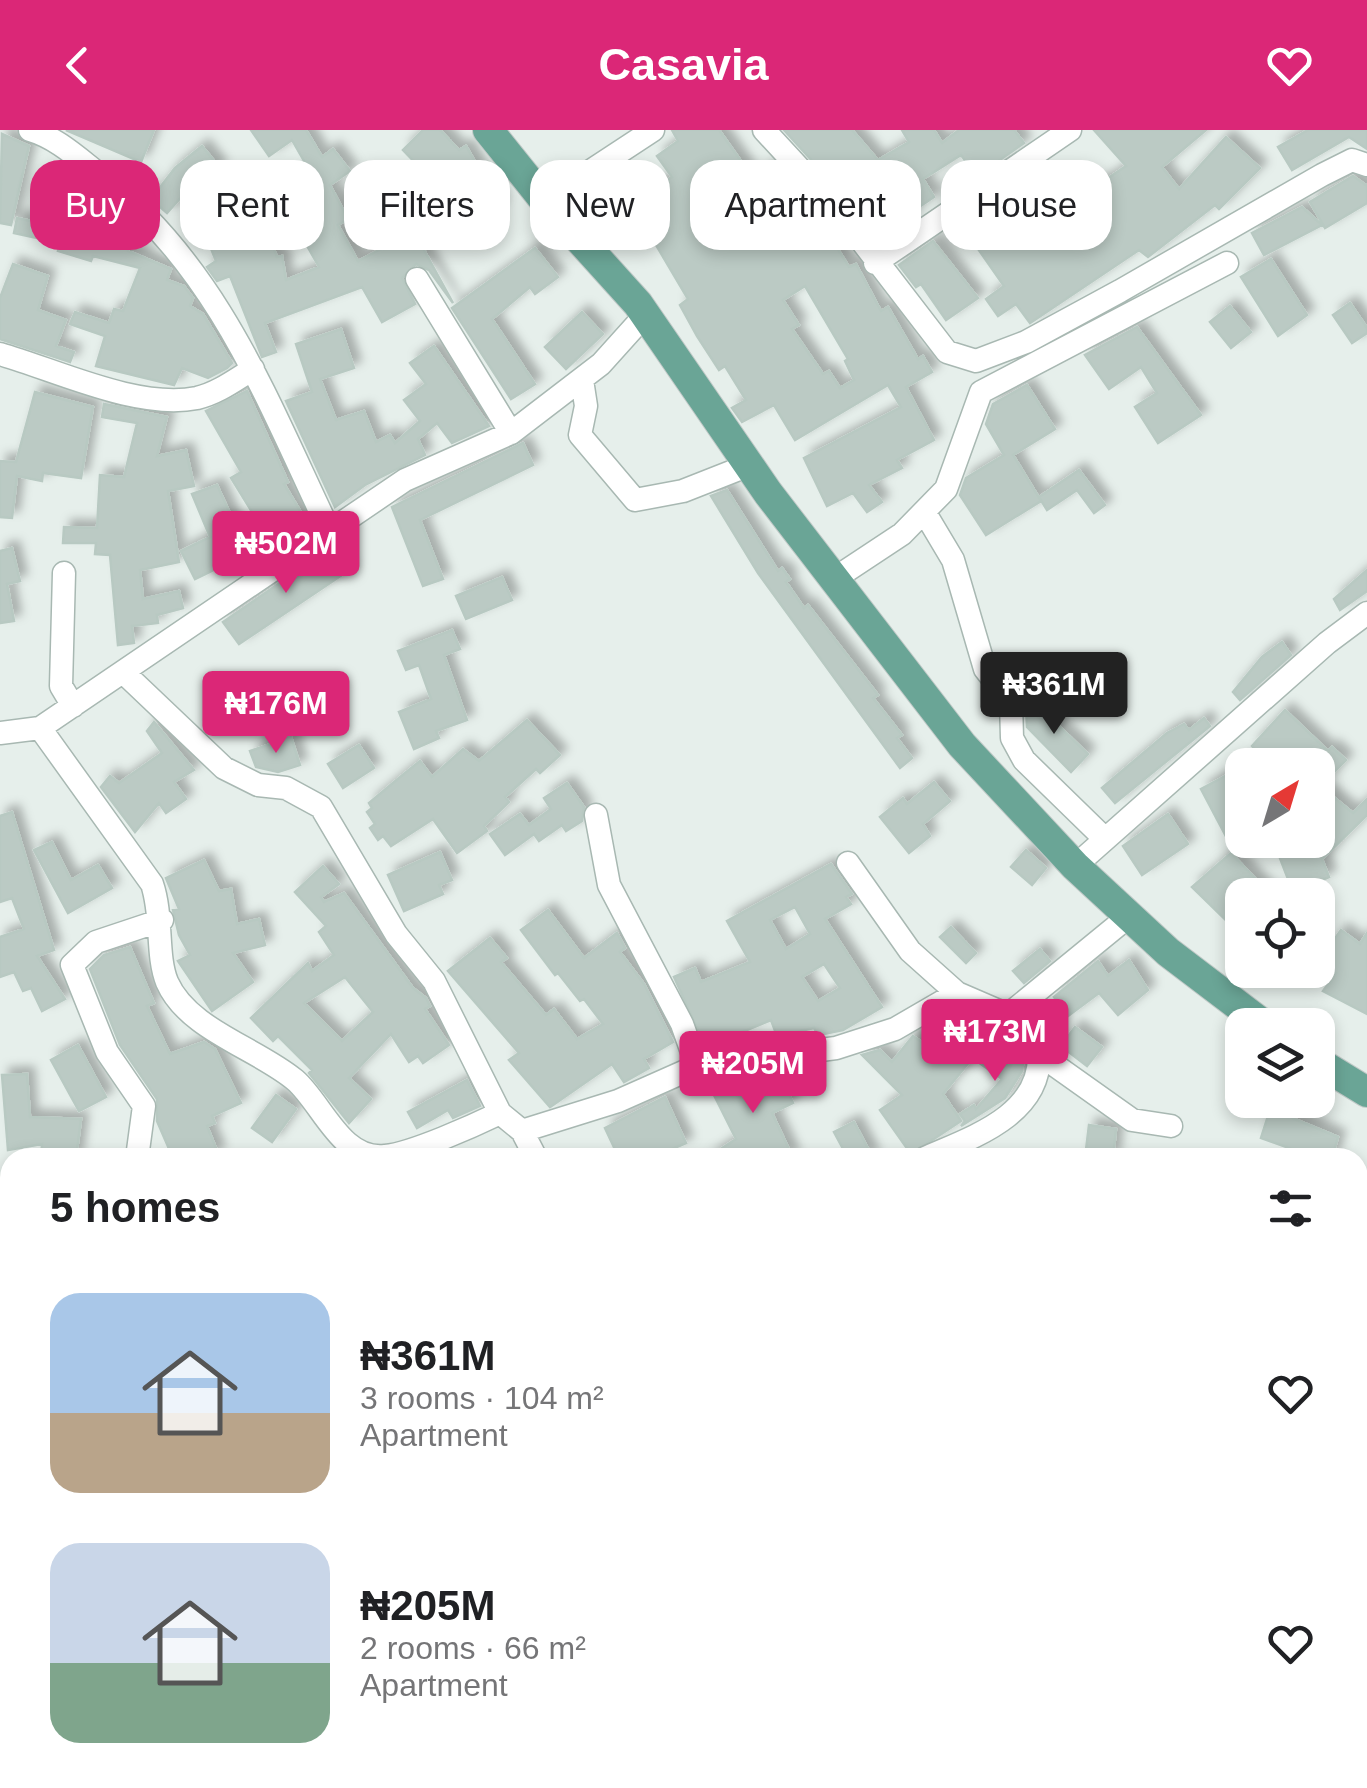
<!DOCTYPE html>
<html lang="en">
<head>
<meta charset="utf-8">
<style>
	body { margin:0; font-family:Helvetica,sans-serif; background:#f6f6f6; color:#202124; height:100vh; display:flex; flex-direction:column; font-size:38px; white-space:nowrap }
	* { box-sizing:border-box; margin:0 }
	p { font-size:32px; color:#757577 }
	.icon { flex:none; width:55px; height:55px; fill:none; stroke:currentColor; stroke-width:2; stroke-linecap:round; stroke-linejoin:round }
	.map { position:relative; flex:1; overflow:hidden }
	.side { position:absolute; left:0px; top:1018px; width:1368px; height:642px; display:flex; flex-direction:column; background:#fff; border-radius:30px 30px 0 0; box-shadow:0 5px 15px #0003 }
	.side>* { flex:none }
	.guide { position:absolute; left:30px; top:30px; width:1308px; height:90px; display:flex; gap:20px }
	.needle { width:65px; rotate:38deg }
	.controls { position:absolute; left:1225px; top:618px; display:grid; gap:20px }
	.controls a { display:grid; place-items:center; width:110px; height:110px; border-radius:20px; background:#fff; box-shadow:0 5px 15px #0003; font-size:50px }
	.price { position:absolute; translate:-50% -85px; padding:0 22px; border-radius:10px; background:#db2777; color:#fff; font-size:32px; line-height:65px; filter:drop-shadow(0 2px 5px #0008) }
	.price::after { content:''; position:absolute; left:50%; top:60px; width:30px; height:22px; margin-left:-15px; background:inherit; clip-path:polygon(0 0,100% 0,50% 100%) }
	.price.active { background:#222; color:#fff }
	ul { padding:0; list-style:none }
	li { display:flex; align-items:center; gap:30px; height:250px; padding:0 50px }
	li span { display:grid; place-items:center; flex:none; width:280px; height:200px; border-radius:30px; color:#555 }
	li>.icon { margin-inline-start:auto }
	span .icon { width:120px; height:120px; fill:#fffc; stroke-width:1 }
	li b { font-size:42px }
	h2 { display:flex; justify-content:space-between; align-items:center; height:120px; padding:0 50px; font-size:42px }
	.chip { padding:0 35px; border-radius:30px; background:#fff; box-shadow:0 5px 15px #0003; font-size:35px; line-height:90px }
	.chip.active { background:#db2777; color:#fff }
	header { display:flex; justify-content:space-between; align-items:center; height:130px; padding:0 50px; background:#db2777; color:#fff; font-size:45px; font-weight:600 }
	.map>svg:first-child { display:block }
</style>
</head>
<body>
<header><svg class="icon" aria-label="back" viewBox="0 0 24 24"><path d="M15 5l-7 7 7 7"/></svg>Casavia<svg class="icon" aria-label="heart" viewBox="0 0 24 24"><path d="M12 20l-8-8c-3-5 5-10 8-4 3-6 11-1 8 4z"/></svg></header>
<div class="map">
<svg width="1367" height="1658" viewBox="0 0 1367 1658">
	<defs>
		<filter id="shadow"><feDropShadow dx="7" dy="-7" stdDeviation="5" flood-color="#0004"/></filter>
	</defs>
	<rect width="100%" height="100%" fill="#e6efeb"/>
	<!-- building -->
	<path fill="#bbcac4" stroke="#b8c9c2" stroke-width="2.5" fill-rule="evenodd" filter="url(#shadow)" d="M66 0H154L141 32Z
		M251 0H306L322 27 333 19 350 41 330 55 348 89 338 95 358 131 392 113 370 75 424 42 403 20 423 0H440L459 20 466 16 500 75 424 120 453 173 429 140 416 134 402 148 415 174 382 192 362 157 265 193 276 222 262 227 230 146 217 151 207 137 216 131 204 101 210 98 184 64 167 83 151 69 175 38 202 16 220 38 211 45 243 86 259 80 277 127 282 126 286 150 319 137 292 89 314 78 292 49 308 38 292 10 269 26Z
		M672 0H719L753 48 776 35 799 71 806 79 811 76 849 137 856 134 881 181 888 177 918 229 923 226 932 242 906 257 934 310 897 330 902 338 869 355 882 372 867 382 853 363 827 376 804 328 901 277 888 255 795 310 774 275 742 292 732 278 746 270 725 236 719 240 697 206 680 175 688 169 630 71 672 47 657 26 678 11ZM805 156 848 229 845 231 854 250 840 258 829 241 823 244 792 199 799 195 783 170Z
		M784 0H852L878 30 909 12 902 0H934L942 13 959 0H1014L1024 13 977 46 961 25 923 49 934 67 879 104Z
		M1094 0H1206L1162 37 1179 59 1226 7 1260 38 1219 79 1215 75 1148 127 1139 120 1030 193 1016 174 998 186 986 169 1004 156 960 93 1014 56 1035 84 1061 65 1071 80 1095 63 1092 59 1126 36Z
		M1308 0H1367V19L1349 7 1292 40 1278 17Z
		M2 4 29 16 11 95 0 93Z
		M1353 46 1367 56V73L1325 98 1310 72Z
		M73 55 98 63 93 89 134 99 128 121 171 139 167 150 184 156 193 168 190 176 203 184 232 233 227 238 208 248 182 238 174 255 96 236 105 206 70 194 75 182 109 193 114 179 123 181 140 138 93 126 91 131 58 121 60 113 14 103 17 88 65 98Z
		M1302 77 1322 95 1264 125 1252 103Z
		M933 111 978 168 946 190 921 154 916 157 899 135Z
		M535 118 558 147 535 164 530 157 492 189 535 254 511 269 452 178Z
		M1271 129 1307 185 1278 206 1241 147Z
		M13 134 48 146 38 180 66 190 56 216 74 222 70 232 0 209V168Z
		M1350 173 1367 198V203L1352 213 1333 185Z
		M1230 176 1251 202 1231 218 1210 192Z
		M582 182 603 204 566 239 545 217Z
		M1137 197 1201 285 1158 313 1135 277 1157 263 1141 237 1109 259 1085 225Z
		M341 199 354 238 320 249 336 290 364 281 376 312 390 305 395 313 420 291 404 270 426 254 410 233 434 216 489 296 452 313 437 293 418 309 425 325 365 355 335 377 286 271 312 262 296 214Z
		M1027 255 1055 299 1013 325 1041 371 986 405 960 365 966 348 1004 325 986 294 993 274Z
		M247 261 288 352 284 354 308 394 273 416 231 348 241 342 206 281Z
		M35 262 93 277 81 348 43 343 42 351 17 346 12 388 0 387V331L16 332Z
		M104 274 167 287 157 326 186 320 194 356 168 361 179 432 140 440 143 469 179 461 183 478 157 485 158 493 132 496 134 513 118 515 110 425 95 424 96 413H63L64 397 97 398 100 345 124 347 137 293 102 287Z
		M523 313 533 335 420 390 443 449 423 456 392 377Z
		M1079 340 1105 375 1094 383 1077 360 1047 380 1039 367Z
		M217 355 245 416 218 429 222 436 195 449 181 421 210 407 192 364Z
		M727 360 778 441 782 438 790 449 786 452 804 478 808 475 878 565 873 568 902 605 897 608 912 628 900 638 758 443 711 366Z
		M12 418 20 451 7 454 14 491 0 493V421Z
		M331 418 348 441 239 514 223 492Z
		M1367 440V461L1340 480 1334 469Z
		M502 447 512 470 466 489 456 466Z
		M452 500 460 519 444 525 467 590 436 601 439 608 414 619 399 582 431 569 419 535 406 540 398 521Z
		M1282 512 1291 525 1240 570 1233 562 1262 527Z
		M1032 570 1088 624 1071 642 1027 597 1026 577Z
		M1285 580 1328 621 1332 617 1346 630 1320 656 1353 683 1367 669V685L1322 729 1329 747 1293 762 1273 710H1318V635H1242L1259 624 1252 616Z
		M1204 588 1210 596 1115 673 1102 658 1167 603 1184 594 1189 600Z
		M527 590 560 625 540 643 536 639 505 667 509 672 484 696 487 701 457 723 433 689 391 716 383 706 378 710 370 698 375 694 367 682 372 678 369 673 399 648 420 631 432 647 463 619 479 631Z
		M154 592 194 640 174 652 186 669 166 683 159 673 135 702 101 657 110 646 119 653 162 623 147 601Z
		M291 607 300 635 278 642 256 637 250 621Z
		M359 615 374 638 343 658 328 634Z
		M1242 637V703L1228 710 1201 659Z
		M934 652 950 671 923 694 930 706 909 723 880 687 903 668 907 674Z
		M567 653 584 677 582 691 566 701 562 695 539 711 534 704 505 725 490 704 520 684 529 695 551 679 544 668Z
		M12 682 54 820 37 826 65 869 42 881 31 858 23 861 14 842 0 847V807L24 799 12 768 0 772V686Z
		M1168 684 1188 714 1142 745 1123 716Z
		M52 712 71 750 98 735 112 758 68 783 34 720Z
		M1026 720 1046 738 1032 755 1011 737Z
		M440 722 452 750 439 755 443 764 404 781 388 745Z
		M1231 723 1271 765H1242V794L1236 800 1192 757Z
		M204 730 219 761 231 759 237 794 259 789 265 815 233 823 253 852 212 881 178 831 190 825 179 805 173 780 179 779 166 748Z
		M831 734 852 764 846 767 851 774 825 789 882 877 843 900 818 905 814 898 777 906 771 890 725 909 727 917 707 920 674 847 695 838 701 852 750 832 727 791ZM795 777 810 804 786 819 770 790ZM824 834 840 858 818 871 802 847Z
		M323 736 339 754 321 767 324 772 344 763 413 858 426 868 430 876 425 879 449 915 423 933 418 926 409 932 391 904 349 948 371 969 349 993 309 943 312 940 278 906 273 911 251 888 308 833 312 841 334 825 319 802 326 796 295 762ZM345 847 373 882 342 911 304 873Z
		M548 780 584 828 617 803 625 818 620 822 644 854 673 912 644 929 649 938 624 952 612 934 550 977 509 930 519 923 448 841 490 808 507 828 501 832 546 885 554 879 577 909 603 894 584 869 580 871 558 843 555 845 521 800Z
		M951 797 976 823 966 833 940 807Z
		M1341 800 1360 814 1367 803V884L1323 861 1336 843 1319 831Z
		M130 817 154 873 147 876 170 924 204 912 215 919 241 973 212 986 215 993 207 996 218 1023 207 1028H173L157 991V969L120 915 90 839 104 825Z
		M1040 819 1050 831 1024 853 1013 841Z
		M1129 830 1148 860 1118 885 1099 863 1068 886 1054 867 1098 831 1108 846Z
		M1075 897 1102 917 1087 936 1061 916Z
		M913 906 945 928 959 912 975 925 943 964 961 991 911 1024 880 980 902 965 862 925 880 920 892 932Z
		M78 915 106 967 79 981 51 930Z
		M987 920 1010 937 1015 929 1023 934 1022 941 1005 968 961 996 965 991 960 984 974 975 976 979 1002 949 978 932Z
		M773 941 777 948 781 947 793 973 772 983 793 1028H707L736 1009 708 953 732 947 736 954Z
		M27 944 30 987 81 989 76 1028H41L42 1014 8 1020 2 945Z
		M467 950 480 976 453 988 448 980 417 998 408 982Z
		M276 965 296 979 272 1012 252 998Z
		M665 967 686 1013 651 1028H619L605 998Z
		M1273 970H1298L1292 988 1338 1007 1332 1028H1317L1261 1008Z
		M854 992 873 1028H848L834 1002Z
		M1089 995 1116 999 1113 1028H1085Z"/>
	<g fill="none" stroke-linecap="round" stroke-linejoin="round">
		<!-- minor casing -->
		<g stroke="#a8b8b2" stroke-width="25">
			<path id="minor" d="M30 0C57 8 78 28 100 45 219 139 266 268 329 400
				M764 0 837 79 947 222 976 231 1026 212 1120 161 1322 45 1352 30 1367 35
				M545 71 653 0
				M875 133 1070 0
				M417 149 511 303
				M0 224C56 240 138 280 197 268 218 263 235 250 253 239
				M582 250 586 276 580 305 635 370 683 361 749 335
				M925 383 953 430 985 539 1011 572 1012 608 1024 630 1104 708
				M64 443 61 556 73 576
				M834 449 902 404 946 359 981 262 1227 133
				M123 542 224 638 258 655 286 658 321 677 396 804 434 851 500 983 522 1001 536 1028
				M40 598 152 754C163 786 156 825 167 852 188 900 257 918 295 950 322 973 341 1031 385 1026 411 1024 475 995 500 983
				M0 603 40 598 405 350 511 303 601 234 646 184
				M596 685 609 755 682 894 697 936
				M848 733 910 821 957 863 1008 885 1039 924 1132 990 1171 996
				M1075 736 1327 513 1367 483
				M1008 885 1129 786
				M522 1001 618 971 697 936 836 918 895 899 957 863
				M137 1028 144 976 107 922 72 835 96 812 162 790
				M925 1028C970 1008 1041 986 1039 924
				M1358 1058 1367 1059
				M1358 1285H1367
				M0 1552 10 1555
				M1358 1562 1367 1561
				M1358 1585 1367 1613
				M0 1630 10 1619
				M512 1650 514 1658
				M694 1650 697 1658
				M866 1650 869 1658
				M1041 1650 1043 1658
				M1193 1656 1215 1650
				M985 1658 1011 1650"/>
		</g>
		<!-- major casing -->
		<g stroke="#c2cac8" stroke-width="32">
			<path id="major" d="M488 0 545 71 638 174 768 363 962 615 1075 736 1168 822 1264 895
				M1318 932 1367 962"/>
		</g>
		<!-- minor -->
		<use href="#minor" stroke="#fff" stroke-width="22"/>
		<!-- major -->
		<use href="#major" stroke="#6aa596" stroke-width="30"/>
	</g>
</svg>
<div class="controls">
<a><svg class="needle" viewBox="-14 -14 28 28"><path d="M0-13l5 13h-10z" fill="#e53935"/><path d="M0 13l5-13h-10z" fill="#757577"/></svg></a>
<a><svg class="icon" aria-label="locate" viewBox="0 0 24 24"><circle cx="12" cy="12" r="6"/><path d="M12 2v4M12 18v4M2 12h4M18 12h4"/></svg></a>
<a><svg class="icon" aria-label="layers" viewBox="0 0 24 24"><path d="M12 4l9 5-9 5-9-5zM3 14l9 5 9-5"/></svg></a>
</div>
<b class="price" style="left:286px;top:466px">₦502M</b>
<b class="price active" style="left:1054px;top:607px">₦361M</b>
<b class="price" style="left:276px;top:626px">₦176M</b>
<b class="price" style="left:995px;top:954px">₦173M</b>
<b class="price" style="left:753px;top:986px">₦205M</b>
<div class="guide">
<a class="chip active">Buy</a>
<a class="chip">Rent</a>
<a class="chip">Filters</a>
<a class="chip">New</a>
<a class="chip">Apartment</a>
<a class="chip">House</a>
</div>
<section class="side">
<h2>5 homes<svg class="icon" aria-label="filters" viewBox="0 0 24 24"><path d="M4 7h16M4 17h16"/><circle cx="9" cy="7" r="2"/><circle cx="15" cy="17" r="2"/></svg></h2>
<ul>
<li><span style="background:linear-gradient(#a9c7e8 60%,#b9a48a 0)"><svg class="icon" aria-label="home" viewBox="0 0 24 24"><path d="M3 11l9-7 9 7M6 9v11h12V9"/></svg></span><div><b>₦361M</b><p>3 rooms · 104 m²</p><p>Apartment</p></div><svg class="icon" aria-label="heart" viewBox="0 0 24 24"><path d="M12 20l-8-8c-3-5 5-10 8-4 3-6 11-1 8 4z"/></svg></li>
<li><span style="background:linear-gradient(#c9d6e8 60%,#7fa58c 0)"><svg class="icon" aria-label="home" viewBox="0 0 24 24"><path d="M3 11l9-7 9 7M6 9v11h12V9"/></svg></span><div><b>₦205M</b><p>2 rooms · 66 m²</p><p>Apartment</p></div><svg class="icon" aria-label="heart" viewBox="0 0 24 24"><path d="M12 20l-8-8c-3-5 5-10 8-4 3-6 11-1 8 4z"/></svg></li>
</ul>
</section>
</div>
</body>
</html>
